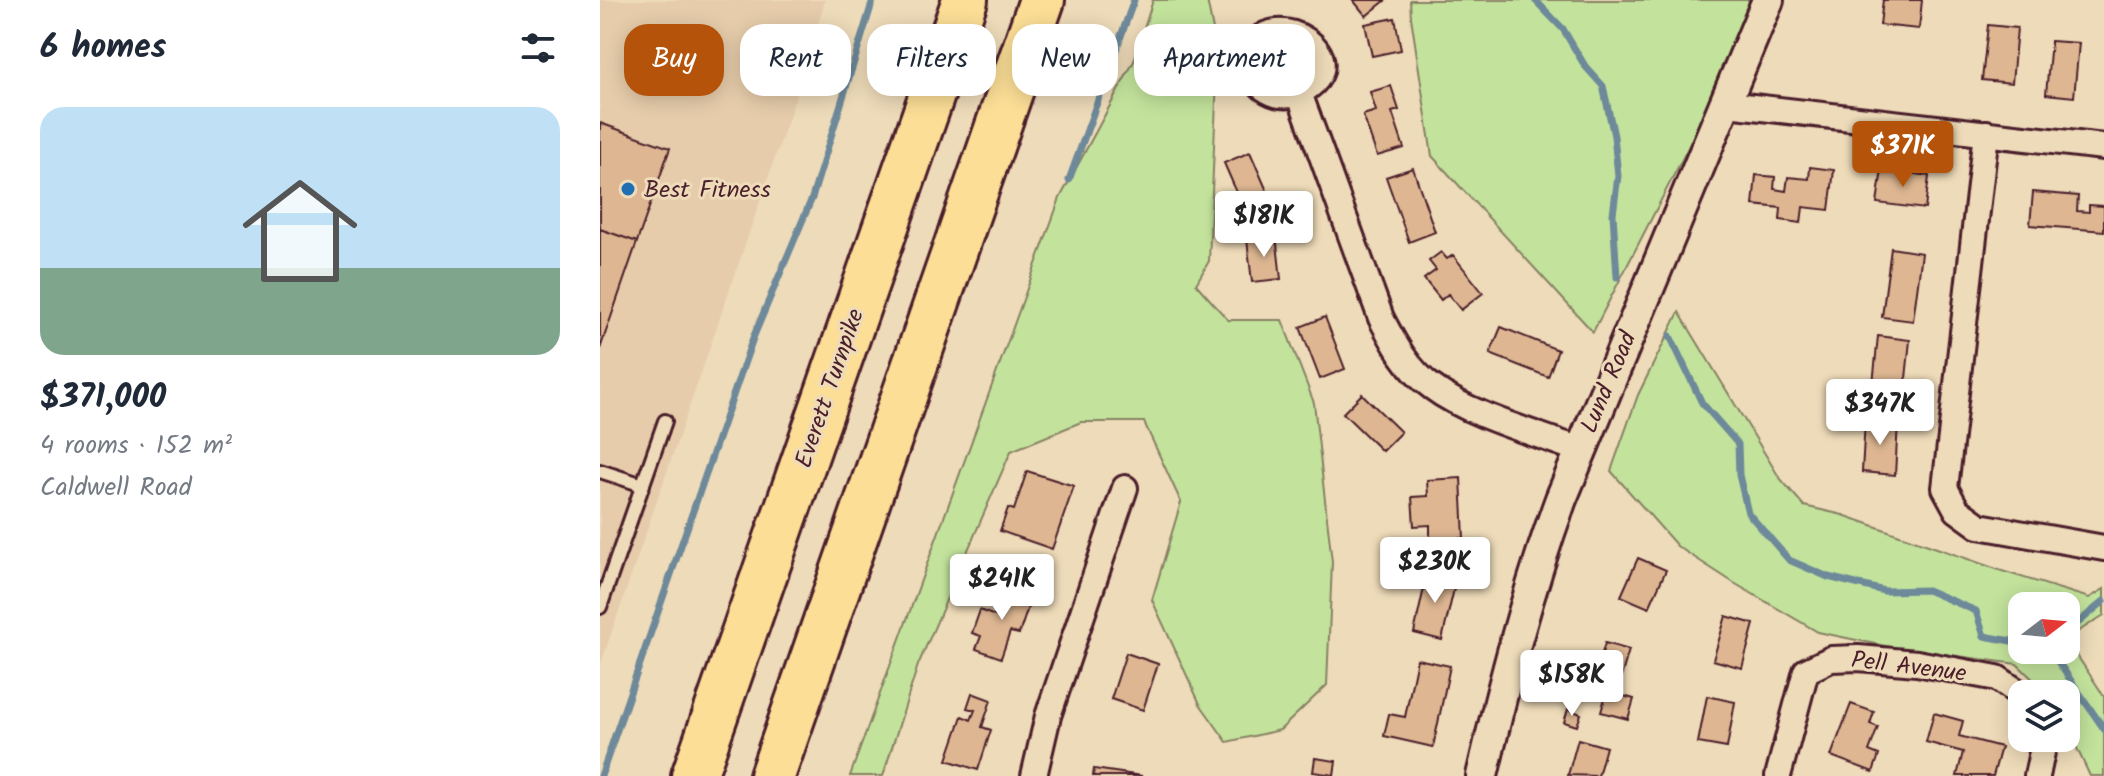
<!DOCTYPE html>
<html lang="en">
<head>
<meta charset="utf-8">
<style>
	body { margin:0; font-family:Kalam,sans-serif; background:#f2f2f3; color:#1f2937; height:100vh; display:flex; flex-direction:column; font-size:30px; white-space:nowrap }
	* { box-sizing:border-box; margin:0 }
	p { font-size:26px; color:#747a83 }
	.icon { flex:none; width:44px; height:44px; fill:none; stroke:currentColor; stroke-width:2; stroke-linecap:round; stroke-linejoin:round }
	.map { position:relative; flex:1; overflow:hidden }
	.drawer { display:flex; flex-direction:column; background:#fff; width:600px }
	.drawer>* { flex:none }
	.banner { position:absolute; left:24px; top:24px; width:760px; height:72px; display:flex; gap:16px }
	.needle { width:52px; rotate:74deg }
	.fabs { position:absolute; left:1408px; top:592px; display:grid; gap:16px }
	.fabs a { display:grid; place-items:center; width:72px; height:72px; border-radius:16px; background:#fff; box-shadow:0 4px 20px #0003; font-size:40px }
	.price { position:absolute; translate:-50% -68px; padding:0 18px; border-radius:8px; background:#fff; color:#222; font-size:26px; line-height:52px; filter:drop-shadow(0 2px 4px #0008) }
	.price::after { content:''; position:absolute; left:50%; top:48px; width:24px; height:18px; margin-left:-12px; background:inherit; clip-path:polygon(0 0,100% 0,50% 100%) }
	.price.current { background:#b45309; color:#fff }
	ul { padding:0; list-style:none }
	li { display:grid; align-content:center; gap:16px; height:424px; padding:0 40px }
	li+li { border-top:2px solid #e0e1e3 }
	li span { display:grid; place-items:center; height:248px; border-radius:24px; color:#555 }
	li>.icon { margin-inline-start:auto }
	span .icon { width:144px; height:144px; fill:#fffc; stroke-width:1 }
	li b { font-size:34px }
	h2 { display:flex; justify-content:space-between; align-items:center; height:96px; padding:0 40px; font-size:34px }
	.tag { padding:0 28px; border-radius:24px; background:#fff; box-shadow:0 4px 20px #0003; font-size:28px; line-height:72px }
	.tag.current { background:#b45309; color:#fff }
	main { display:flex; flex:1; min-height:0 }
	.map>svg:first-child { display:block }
</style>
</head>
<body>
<main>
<section class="drawer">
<h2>6 homes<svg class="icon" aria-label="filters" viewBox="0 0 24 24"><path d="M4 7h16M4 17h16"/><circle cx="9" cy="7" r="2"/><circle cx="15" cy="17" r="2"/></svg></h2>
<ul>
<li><span style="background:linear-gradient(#bfe0f5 65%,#7fa58c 0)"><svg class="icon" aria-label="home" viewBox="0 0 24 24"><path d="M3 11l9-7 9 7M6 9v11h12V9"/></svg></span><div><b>$371,000</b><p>4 rooms · 152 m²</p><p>Caldwell Road</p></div></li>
</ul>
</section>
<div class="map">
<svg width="1504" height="776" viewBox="0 0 1504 776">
	<rect width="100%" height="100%" fill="#eedbb9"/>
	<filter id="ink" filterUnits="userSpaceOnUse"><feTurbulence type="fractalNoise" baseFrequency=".0125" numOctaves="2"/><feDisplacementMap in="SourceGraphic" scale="16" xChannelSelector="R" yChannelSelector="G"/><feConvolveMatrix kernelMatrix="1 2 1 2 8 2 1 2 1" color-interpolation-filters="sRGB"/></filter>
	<g filter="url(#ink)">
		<!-- built -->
		<path fill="#e6ccaa" d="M0 0H225L200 85 0 666Z"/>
		<!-- green -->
		<path fill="#c3e39c" stroke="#868164" stroke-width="2" d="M553 0H607L618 55 609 261 596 284 628 320H682L714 403 732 562 727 685 680 730 627 742 600 704 552 600 581 502 544 422H481L411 451 318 665 283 776H250L460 198 534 61Z
			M810 0H1157L1127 72 993 332 832 156 811 17Z
			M1079 312 1179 477 1204 506 1243 515 1402 571 1489 598 1504 589V615L1466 639V606H1422V650H1466V639L1504 696V776H1490L1466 725V694H1448L1417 664 1290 647 1218 632 1134 583 1077 546 1011 471 1038 395Z"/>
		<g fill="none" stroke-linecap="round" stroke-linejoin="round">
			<!-- stream -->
			<path stroke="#6d899a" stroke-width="7" d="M935 0 963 29 985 66 1003 86 1014 136 1018 176 1013 214 1017 277
				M469 180 534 0
				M1070 336 1102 403 1138 444 1139 475 1148 513 1189 560 1228 577 1284 591 1327 590 1376 611 1384 636 1422 643
				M1466 633 1504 601
				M1450 650 1504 729
				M1 776 153 338 212 198 273 0"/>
		</g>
		<!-- building -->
		<path fill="#deb792" stroke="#4a1f2b" stroke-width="2" d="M753 0H786L766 16Z
			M1283 0H1322L1319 29 1280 25Z
			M795 18 801 50 772 56 765 24Z
			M1388 25 1417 28 1412 83 1382 80Z
			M1451 41 1479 43 1474 97 1446 94Z
			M791 86 799 110 792 112 804 148 777 156 763 115 776 111 770 92Z
			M0 123 70 148 37 242 0 229Z
			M650 152 667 191 641 202 624 163Z
			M1210 167 1234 170 1229 210 1203 207 1201 223 1180 220 1181 208 1153 205 1156 175 1175 177 1174 189 1186 191 1188 177 1209 179Z
			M813 168 835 232 809 242 786 177Z
			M1282 169 1329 176 1325 209 1277 203Z
			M1433 192 1478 196 1477 211 1489 212V205L1504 206V231L1430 225Z
			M0 229 37 242 0 349Z
			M676 235 681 279 652 282 647 239Z
			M1291 248 1322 253 1313 321 1282 317Z
			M841 252 847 259 853 255 883 293 861 310 848 294 841 300 824 279 836 270 829 261Z
			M725 317 745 369 720 379 700 327Z
			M901 327 958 350 948 377 890 354Z
			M1278 336 1310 340 1305 388 1273 384Z
			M762 394 801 432 782 451 743 413Z
			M1265 420 1298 422 1295 475 1262 472Z
			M427 471 474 486 452 549 400 531 408 508 414 510Z
			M861 478 864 538 830 540V525L814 526 812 497 828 496 827 480Z
			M1038 558 1066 570 1049 608 1021 596Z
			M828 570 857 576 842 640 814 633Z
			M405 587 432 596 419 634 410 632 401 658 376 649 381 636 372 633 380 610 395 616Z
			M1126 616 1154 624 1142 668 1113 660Z
			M1005 643 1029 650 1016 694 1034 699 1028 719 1001 712 1007 691 991 686 995 674 982 671 987 653 1001 657Z
			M526 653 558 664 543 710 511 699Z
			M817 659 850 666 833 747 784 736 789 714 805 717Z
			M372 693 391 700 382 727 391 730 378 770 347 760 362 716 371 720 375 710 367 708Z
			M1107 696 1135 702 1127 748 1098 743Z
			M1251 704 1274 712 1270 724 1278 727 1269 751 1279 755 1273 772 1231 756Z
			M968 709 981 714 977 726 964 722Z
			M1334 713 1363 721 1359 736 1401 747 1393 776H1357L1363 752 1326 742Z
			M978 739 1006 747 998 776 968 775Z
			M715 758 736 761 734 775 713 772Z
			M494 769 542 776H493Z"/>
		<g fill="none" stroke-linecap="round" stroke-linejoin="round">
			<!-- service casing -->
			<g stroke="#4a1f2b" stroke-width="18">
				<path id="service" d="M0 471 43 485
					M0 607 65 421"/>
			</g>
			<!-- minor casing -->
			<g stroke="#4a1f2b" stroke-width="30">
				<path id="minor" d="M699 93C687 97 675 96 664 88 654 80 649 67 651 54 665 0 766 57 699 93L781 318C794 343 808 370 832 387 869 415 935 433 980 450
					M1127 104 1504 147
					M1386 133 1345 488 1357 510 1379 526 1504 548
					M434 776 448 716 525 488
					M1178 776 1206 671 1231 659 1258 658 1317 663 1397 678 1422 695
					M1437 776 1445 738"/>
			</g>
			<!-- tertiary casing -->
			<g stroke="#4a1f2b" stroke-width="36">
				<path id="tertiary" d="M882 776C904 682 928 589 961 499L1168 0"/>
			</g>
			<!-- motorway casing -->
			<g stroke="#4a1f2b" stroke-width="50">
				<path id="motorway" d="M94 776 365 0
					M172 776 442 0"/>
			</g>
			<!-- service -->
			<use href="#service" stroke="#eedbb9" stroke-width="12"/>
			<!-- minor -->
			<use href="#minor" stroke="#eedbb9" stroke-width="24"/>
			<!-- tertiary -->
			<use href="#tertiary" stroke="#eedbb9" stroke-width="30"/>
			<!-- motorway -->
			<use href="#motorway" stroke="#fcde96" stroke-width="44"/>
		</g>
	</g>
	<!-- markers -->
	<circle fill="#1f6fb2" stroke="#eedbb9" stroke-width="3" cx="28" cy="189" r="8"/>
	<g text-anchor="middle" stroke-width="6" stroke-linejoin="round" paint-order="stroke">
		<!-- poi labels -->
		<g font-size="24" fill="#4a1f2b" stroke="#eedbb9" text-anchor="start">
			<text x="44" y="197">Best Fitness</text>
		</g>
		<!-- street labels -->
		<g font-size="24" fill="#4a1f2b" stroke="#eedbb9">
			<text transform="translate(1008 382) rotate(-67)" y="8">Lund Road</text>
			<text transform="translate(229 388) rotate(-71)" y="8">Everett Turnpike</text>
			<text transform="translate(1309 666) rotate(7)" y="8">Pell Avenue</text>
		</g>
	</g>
</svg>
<div class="fabs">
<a><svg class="needle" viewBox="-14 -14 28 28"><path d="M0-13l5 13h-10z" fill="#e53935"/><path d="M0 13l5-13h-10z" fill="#747a83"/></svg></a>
<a><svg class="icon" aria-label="layers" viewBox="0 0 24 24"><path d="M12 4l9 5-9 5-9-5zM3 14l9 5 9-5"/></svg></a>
</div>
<b class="price current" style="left:1303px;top:189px">$371K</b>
<b class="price" style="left:664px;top:259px">$181K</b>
<b class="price" style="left:1280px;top:447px">$347K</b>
<b class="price" style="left:835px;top:605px">$230K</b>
<b class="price" style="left:402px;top:622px">$241K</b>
<b class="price" style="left:972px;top:718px">$158K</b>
<div class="banner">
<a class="tag current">Buy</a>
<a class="tag">Rent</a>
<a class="tag">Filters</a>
<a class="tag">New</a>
<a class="tag">Apartment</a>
</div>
</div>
</main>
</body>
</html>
